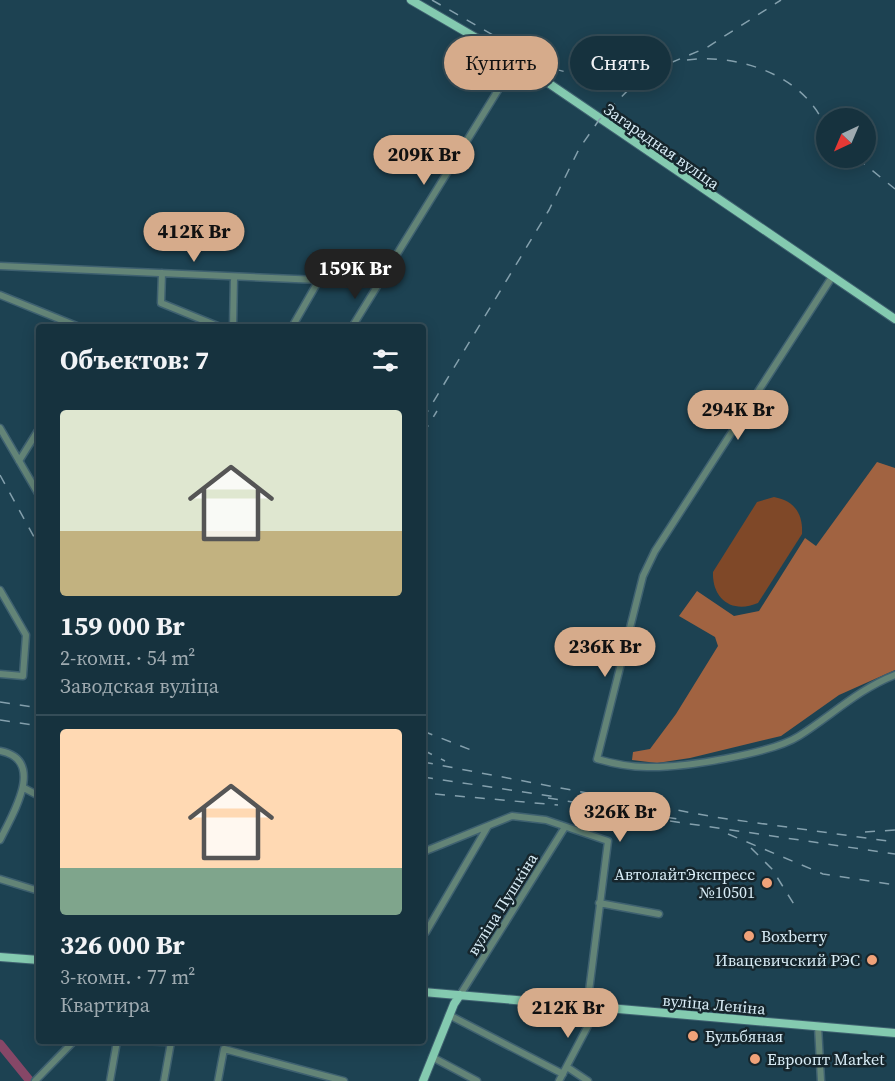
<!DOCTYPE html>
<html lang="ru">
<head>
<meta charset="utf-8">
<style>
	body { margin:0; font-family:"Source Serif 4",serif; background:#1f3a45; color:#f1f3f6; height:100vh; display:flex; flex-direction:column; font-size:22px; white-space:nowrap }
	* { box-sizing:border-box; margin:0 }
	p { font-size:20px; color:#9eaab0 }
	.icon { flex:none; width:33px; height:33px; fill:none; stroke:currentColor; stroke-width:2; stroke-linecap:round; stroke-linejoin:round }
	.map { position:relative; flex:1; overflow:hidden }
	.panel { position:absolute; left:36px; top:324px; width:390px; height:720px; display:flex; flex-direction:column; background:#16323e; border-radius:6px; box-shadow:0 3px 15px #0003,0 0 0 2px #354d58 }
	.panel>* { flex:none }
	.top-card { position:absolute; left:444px; top:36px; width:360px; height:54px; display:flex; gap:12px }
	.needle { width:39px; rotate:224deg }
	.fabs { position:absolute; left:816px; top:108px; display:grid; gap:12px }
	.fabs a { display:grid; place-items:center; width:60px; height:60px; border-radius:50%; background:#16323e; box-shadow:0 3px 15px #0003,0 0 0 2px #354d58; font-size:30px }
	.price { position:absolute; translate:-50% -51px; padding:0 14px; border-radius:21px; background:#d6ab8b; color:#111; font-size:20px; line-height:39px; filter:drop-shadow(0 2px 3px #0008) }
	.price::after { content:''; position:absolute; left:50%; top:36px; width:18px; height:14px; margin-left:-9px; background:inherit; clip-path:polygon(0 0,100% 0,50% 100%) }
	.price.on { background:#222; color:#fff }
	ul { padding:0; list-style:none }
	li { display:grid; align-content:center; gap:12px; height:318px; padding:0 24px }
	li+li { border-top:2px solid #354d58 }
	li span { display:grid; place-items:center; height:186px; border-radius:6px; color:#555 }
	li>.icon { margin-inline-start:auto }
	span .icon { width:108px; height:108px; fill:#fffc; stroke-width:1 }
	li b { font-size:26px }
	h2 { display:flex; justify-content:space-between; align-items:center; height:72px; padding:0 24px; font-size:26px }
	.pill { padding:0 21px; border-radius:27px; background:#16323e; box-shadow:0 3px 15px #0003,0 0 0 2px #354d58; font-size:21px; line-height:54px }
	.pill.on { background:#d6ab8b; color:#111 }
	.map>svg:first-child { display:block }
</style>
</head>
<body>
<div class="map">
<svg width="895" height="1081" viewBox="0 0 895 1081">
	<rect width="100%" height="100%" fill="#1d4252"/>
	<!-- green -->
	<path fill="#7f4828" d="M774 497C795 501 803 514 802 534L758 603C732 614 712 599 713 572L757 502Z"/>
	<!-- forest -->
	<path fill="#a16341" d="M877 462 895 468V670L839 695 781 736 690 758 657 763 632 760 633 752 650 749 676 714 718 646 715 637 679 616 697 591 734 616 759 611 805 538 816 546Z"/>
	<g fill="none" stroke-linecap="round" stroke-linejoin="round">
		<!-- river -->
		<path stroke="#864767" stroke-width="9" d="M0 1044 30 1081"/>
		<!-- minor casing -->
		<g stroke="#3f6170" stroke-width="9">
			<path id="minor" d="M0 266 319 280 357 278 389 268
				M162 273 161 303 220 327
				M832 277 655 551 643 576 597 759C614 764 629 767 647 767 681 768 771 754 799 736 832 715 859 689 895 675
				M0 295 79 327
				M233 327 234 277
				M292 327 319 280
				M352 327 516 61
				M0 428 39 495
				M19 461 39 429
				M0 590 26 635 23 676 0 674
				M0 751C47 760 12 815 0 840
				M24 788 39 796
				M423 852 512 816 546 820 608 841 589 991 591 1020 559 1081
				M0 879 39 891
				M599 903 659 914
				M423 930 426 932 488 826
				M460 995 565 827
				M449 1015 563 1074
				M818 1026 821 1081
				M133 1041 171 1042 164 1081
				M432 1057 477 1081
				M567 1067 588 1081
				M35 1081 74 1041
				M110 1081 117 1041
				M218 1081 224 1049 344 1081"/>
		</g>
		<!-- major casing -->
		<g stroke="#3f6170" stroke-width="10">
			<path id="major" d="M411 0 516 61 895 319
				M0 957 39 960
				M423 992 895 1033
				M423 1081 454 1004 460 995"/>
		</g>
		<!-- minor -->
		<use href="#minor" stroke="#638477" stroke-width="6"/>
		<!-- major -->
		<use href="#major" stroke="#84cab0" stroke-width="8"/>
		<!-- rail -->
		<path stroke="#84a0ad" stroke-width="1.5" stroke-dasharray="10 10" stroke-linecap="butt" d="M432 0 547 66C585 81 616 75 655 67
			M687 60C731 54 787 70 814 107 819 113 822 121 826 127
			M857 158 895 189
			M423 419 549 210 579 149 599 120 635 83 670 63 706 48 781 0
			M423 434 437 411
			M0 475 39 546
			M0 702 39 708
			M0 720 39 726
			M423 731 476 752
			M423 750 445 761
			M423 762 714 817 895 842
			M423 777 557 797
			M435 794 558 805
			M548 798 678 819
			M670 821 895 854
			M865 832 895 830
			M728 834 823 874 895 885
			M751 848 772 869 795 906"/>
	</g>
	<!-- markers -->
	<g fill="#f0a279" stroke="#16262d" stroke-width="2">
		<circle cx="767" cy="883" r="6"/>
		<circle cx="749" cy="936" r="6"/>
		<circle cx="872" cy="960" r="6"/>
		<circle cx="693" cy="1036" r="6"/>
		<circle cx="755" cy="1059" r="6"/>
	</g>
	<g text-anchor="middle" stroke-width="5" stroke-linejoin="round" paint-order="stroke">
		<!-- street labels -->
		<g font-size="16" fill="#d8ecf6" stroke="#16262d">
			<text transform="translate(662 146) rotate(35)" y="6">Загарадная вуліца</text>
			<text transform="translate(502 904) rotate(-58)" y="6">вуліца Пушкіна</text>
			<text transform="translate(714 1004) rotate(5)" y="6">вуліца Леніна</text>
		</g>
		<!-- poi labels -->
		<g font-size="16" fill="#d8ecf6" stroke="#16262d" text-anchor="start">
			<text x="755" y="880" text-anchor="end">АвтолайтЭкспресс<tspan x="755" dy="18">№10501</tspan></text>
			<text x="761" y="942">Boxberry</text>
			<text x="860" y="966" text-anchor="end">Ивацевичский РЭС</text>
			<text x="705" y="1042">Бульбяная</text>
			<text x="767" y="1065">Евроопт Market</text>
		</g>
	</g>
</svg>
<div class="fabs">
<a><svg class="needle" viewBox="-14 -14 28 28"><path d="M0-13l5 13h-10z" fill="#e53935"/><path d="M0 13l5-13h-10z" fill="#9eaab0"/></svg></a>
</div>
<b class="price" style="left:424px;top:186px">209K Br</b>
<b class="price" style="left:194px;top:263px">412K Br</b>
<b class="price on" style="left:355px;top:300px">159K Br</b>
<b class="price" style="left:738px;top:441px">294K Br</b>
<b class="price" style="left:605px;top:678px">236K Br</b>
<b class="price" style="left:620px;top:843px">326K Br</b>
<b class="price" style="left:568px;top:1039px">212K Br</b>
<div class="top-card">
<a class="pill on">Купить</a>
<a class="pill">Снять</a>
</div>
<section class="panel">
<h2>Объектов: 7<svg class="icon" aria-label="filters" viewBox="0 0 24 24"><path d="M4 7h16M4 17h16"/><circle cx="9" cy="7" r="2"/><circle cx="15" cy="17" r="2"/></svg></h2>
<ul>
<li><span style="background:linear-gradient(#dfe7d0 65%,#c2b280 0)"><svg class="icon" aria-label="home" viewBox="0 0 24 24"><path d="M3 11l9-7 9 7M6 9v11h12V9"/></svg></span><div><b>159 000 Br</b><p>2-комн. · 54 m²</p><p>Заводская вуліца</p></div></li>
<li><span style="background:linear-gradient(#ffd9b3 75%,#7fa58c 0)"><svg class="icon" aria-label="home" viewBox="0 0 24 24"><path d="M3 11l9-7 9 7M6 9v11h12V9"/></svg></span><div><b>326 000 Br</b><p>3-комн. · 77 m²</p><p>Квартира</p></div></li>
</ul>
</section>
</div>
</body>
</html>
